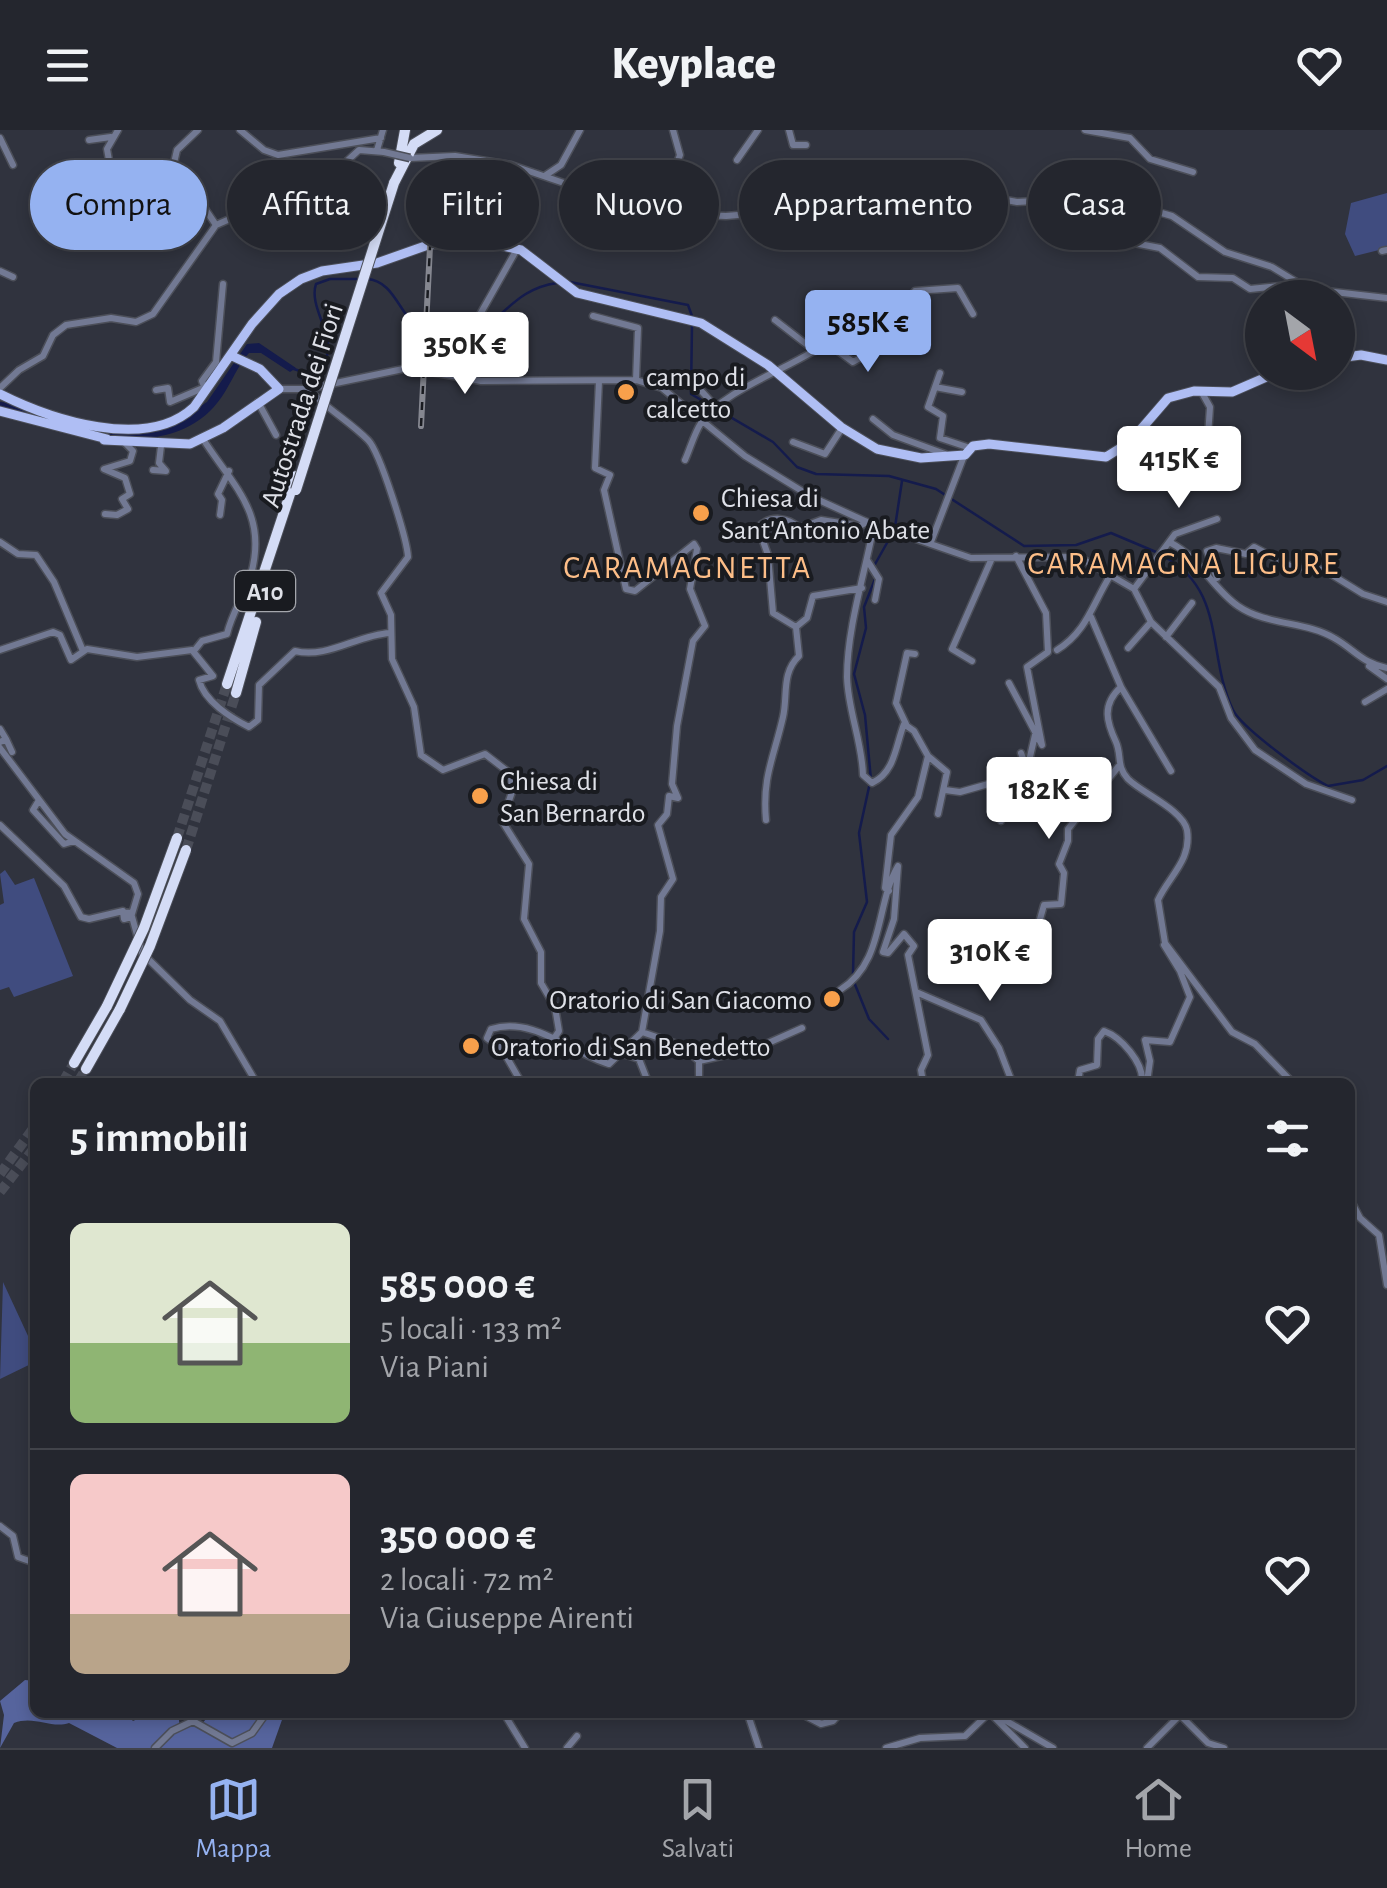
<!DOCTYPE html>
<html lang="it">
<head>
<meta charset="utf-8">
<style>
	body { margin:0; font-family:"Alegreya Sans",sans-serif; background:#30323a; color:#f1f3f6; height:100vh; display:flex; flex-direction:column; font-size:38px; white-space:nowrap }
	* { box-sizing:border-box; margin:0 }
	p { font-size:32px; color:#a3a5aa }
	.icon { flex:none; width:55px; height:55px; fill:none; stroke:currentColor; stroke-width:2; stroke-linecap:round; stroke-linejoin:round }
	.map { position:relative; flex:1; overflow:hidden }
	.sheet { position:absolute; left:30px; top:948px; width:1325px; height:640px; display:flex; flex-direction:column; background:#24262e; border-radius:15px; box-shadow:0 5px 15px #0003,0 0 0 2px #41434a }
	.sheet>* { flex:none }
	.guide { position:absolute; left:30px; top:30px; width:1328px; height:90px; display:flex; gap:20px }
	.needle { width:65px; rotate:148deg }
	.tools { position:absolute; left:1245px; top:150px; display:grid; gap:20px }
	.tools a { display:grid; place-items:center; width:110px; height:110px; border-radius:50%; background:#24262e; box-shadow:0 5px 15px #0003,0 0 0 2px #41434a; font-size:50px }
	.price { position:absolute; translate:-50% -85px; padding:0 22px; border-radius:10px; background:#fff; color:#222; font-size:32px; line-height:65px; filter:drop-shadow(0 2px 5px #0008) }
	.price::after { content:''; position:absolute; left:50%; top:60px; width:30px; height:22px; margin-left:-15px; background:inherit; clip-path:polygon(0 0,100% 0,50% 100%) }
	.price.current { background:#95b2f1; color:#111 }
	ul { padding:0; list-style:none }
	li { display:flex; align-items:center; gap:30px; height:250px; padding:0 40px }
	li+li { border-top:2px solid #41434a }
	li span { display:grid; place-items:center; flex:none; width:280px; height:200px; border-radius:15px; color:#555 }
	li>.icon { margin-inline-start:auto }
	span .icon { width:120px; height:120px; fill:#fffc; stroke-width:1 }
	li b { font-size:42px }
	h2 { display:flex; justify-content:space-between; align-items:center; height:120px; padding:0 40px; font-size:42px }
	.pill { padding:0 35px; border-radius:45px; background:#24262e; box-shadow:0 5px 15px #0003,0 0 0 2px #41434a; font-size:35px; line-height:90px }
	.pill.current { background:#95b2f1; color:#111 }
	header { display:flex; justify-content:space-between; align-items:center; height:130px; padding:0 40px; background:#24262e; font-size:45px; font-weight:800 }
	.tab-bar { display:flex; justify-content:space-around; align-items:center; height:140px; border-top:2px solid #41434a; background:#24262e; font-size:28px; color:#a3a5aa }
	.tab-bar a { display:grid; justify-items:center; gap:5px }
	.tab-bar .current { color:#95b2f1 }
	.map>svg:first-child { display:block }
</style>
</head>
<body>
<header><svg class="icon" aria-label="menu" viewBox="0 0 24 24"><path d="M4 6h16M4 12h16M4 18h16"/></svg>Keyplace<svg class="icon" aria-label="heart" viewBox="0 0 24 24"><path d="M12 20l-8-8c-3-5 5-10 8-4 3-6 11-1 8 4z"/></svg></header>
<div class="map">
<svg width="1387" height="1618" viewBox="0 0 1387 1618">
	<rect width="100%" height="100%" fill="#30333e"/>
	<!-- green -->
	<path fill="#404c7f" d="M1387 63V118L1355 126 1345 104 1351 73Z
		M5 740 15 755 34 748 73 846 14 867 9 857 0 860V775L4 773 0 744Z
		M3 1152 35 1221V1232L0 1249Z"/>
	<!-- forest -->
	<path fill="#56649d" d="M25 1550 35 1551V1582L125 1583 133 1591 151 1583H178L180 1598 201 1595 211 1583H283V1587L272 1618H117L69 1593C51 1599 34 1585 14 1593L0 1618 4 1585 0 1571Z"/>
	<!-- water -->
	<path fill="#141b4c" d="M259 213 296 238 290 242 261 223H249C234 240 228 264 210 281 154 335 63 295 0 279V272L11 273 93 299 178 291 207 272 247 214Z"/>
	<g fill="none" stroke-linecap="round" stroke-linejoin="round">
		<!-- stream -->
		<path stroke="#141b4c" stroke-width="2.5" d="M367 149C399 151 400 197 431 204 499 219 498 161 557 153
			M570 152 688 175 692 186
			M692 194 691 264 773 312 797 337 816 344 889 346 936 359 1024 416 1076 415 1111 403 1156 422
			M291 238 309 244C353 222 306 183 316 154L330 149H359
			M895 397 902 351
			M1163 426C1227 460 1206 524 1233 580 1242 598 1308 646 1328 656L1363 650 1387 636
			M874 436 892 404
			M871 650 865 585 854 544 866 498 864 477 875 449
			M853 844 854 802 867 772 859 703 869 657
			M854 852 869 889 888 909"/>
		<!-- highway-tunnel -->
		<path stroke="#4a4d58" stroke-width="10" stroke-dasharray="10 5" stroke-linecap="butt" d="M177 708 227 554
			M186 720 236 563
			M63 952 74 933
			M78 952 86 939
			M0 1044 35 996
			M0 1062 35 1017"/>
		<!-- minor casing -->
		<g stroke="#4c4f59" stroke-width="9">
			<path id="minor" d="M198 0 177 20 174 33 216 95 285 65 308 49 334 43 359 20 384 22
				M240 0 264 20 278 25 381 8
				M789 0 793 15H806
				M1085 0 1130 8 1150 29 1193 42
				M0 8 13 35
				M89 10 111 7
				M377 20 383 0
				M410 28 455 26 511 35 652 83 726 86 772 82 845 97 889 87 941 58 1017 72 1106 67 1172 86 1225 122 1272 137 1308 159 1387 168
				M737 30 758 0
				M546 45 561 35 580 0
				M71 46 108 57 113 53 107 19 118 0
				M618 69C642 58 672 53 680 25L673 0
				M890 88 909 98 911 113
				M1103 107 1160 118 1198 147 1233 148 1250 159 1291 155 1309 163
				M1382 121 1387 120
				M0 141 13 147
				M593 186 638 198 636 250
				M775 190 815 221
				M474 195 517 119
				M940 243 928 277 943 286 940 308 970 318
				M699 249 694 253 716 277
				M599 251 595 338 610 345 604 360 626 459 635 461 694 414 697 419 690 459 705 496 693 511 677 596 672 654 678 668 669 666 667 684 658 695 673 749 661 767 660 801 642 902
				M935 257 962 262
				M0 258 19 240 43 226 53 205 66 195 111 188 136 192 153 184 216 95
				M205 259 202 251 216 232 223 154
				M279 259H307L408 238 481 251 636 250 662 258 745 326 810 366 867 392 971 428 1079 427 1134 459 1175 404 1217 389
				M308 259C326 278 350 292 368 310 380 322 407 409 408 427L381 463 391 485 392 529 414 577 421 625 443 640 485 624 511 644 512 662 502 691 529 734 524 789 541 822V853L555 877 559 901 555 907
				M156 260 168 258 170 272 203 258
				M1201 261 1210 277 1208 306
				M258 272 276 305
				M873 289 893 305 945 324
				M793 312 825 324 842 298
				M685 330C690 319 694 304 701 293 723 259 800 235 834 208L838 221 853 232 880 217 886 200 915 161 958 158 973 184
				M153 340 166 341 159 333 161 316
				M105 384 117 385 128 379 122 369 130 364 125 348 104 339 130 331 133 321 125 313
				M220 385 222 370 218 364 229 341
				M874 395C865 443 847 498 847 547 848 581 862 611 863 645L872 653C895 643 896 614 904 594L914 601 928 626 918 667 891 705 885 758 889 761
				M0 412 18 424 36 425 54 452 83 521
				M931 412 964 326
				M1171 413C1200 428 1213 459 1238 476 1267 496 1306 491 1334 508 1355 520 1362 533 1387 538
				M867 430 879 449 875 470
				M1217 448 1207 421 1216 418 1246 424 1254 417 1292 437 1324 440 1363 464 1387 472
				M1134 459 1151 492 1219 557 1231 588 1255 620 1306 654 1352 670
				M1091 487 1121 557C1101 575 1107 593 1116 612 1122 626 1116 636 1128 649 1142 663 1183 680 1187 700 1192 730 1169 746 1158 770L1165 813 1232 902 1255 914 1292 952
				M796 497 773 483 768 425 758 397C771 385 787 387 800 398L821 390 860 396 867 392
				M1166 507 1192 473
				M1128 518 1151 492
				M0 520 53 502 60 505 71 530 87 519 137 527 192 520 213 546 199 550C204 571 231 588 249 597L258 590 259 555 295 521C327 529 357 505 390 503
				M1057 520C1087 501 1092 475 1110 446
				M194 521 202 511 227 504C232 482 245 465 251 444 268 383 233 356 203 309
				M972 531 952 519 992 428
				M1369 536 1387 549
				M1009 553 1042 615 1027 537 1048 522 1046 483 1016 426
				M1121 557 1171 641
				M1365 572 1387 559
				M906 594 896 573 907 523 915 524
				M0 599 6 609
				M0 612 6 609 12 622
				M0 618 65 704 134 753 138 764 132 784
				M1021 623 1027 640 1035 605
				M928 626 947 642 938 684
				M945 660 960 662 999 651 1001 691
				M39 670 33 680 64 714 74 711
				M766 690C762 647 774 627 783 587 788 566 781 543 799 526L796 497 807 488 813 466 862 458
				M0 695 64 756 81 787 89 789 123 781
				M131 787 124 789 123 782 131 783 142 823 190 870 220 891 256 952
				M1001 809 1012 826 1021 824 1024 812 1035 807 1044 775 1061 774 1064 743 1059 734 1068 711V699L1118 637
				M883 822 888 823 904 804 914 816 908 825 928 925 921 940 923 952
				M840 860C885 832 875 775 898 736L894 789 883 822
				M916 862 981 890 999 918 1012 952
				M624 924 639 929 648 952
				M699 931 757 918 802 898
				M521 952 502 919 487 908 491 899C534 886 571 923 609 934L642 902 680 915 699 931
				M699 952V931
				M1078 952 1080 940 1097 935 1098 909 1104 901C1121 907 1144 933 1142 952
				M1147 952 1150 931 1145 910 1170 912 1190 867 1180 841 1164 815
				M1350 1069 1360 1088 1379 1105 1387 1155
				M0 1396 13 1406 18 1427 35 1433
				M503 1582 525 1618
				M747 1582 759 1618
				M798 1582 821 1594 833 1591 841 1582
				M991 1582 1053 1618
				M991 1584 1025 1618
				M155 1618 172 1601 193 1591 232 1613 252 1603 267 1582
				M567 1618 577 1606
				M886 1618 920 1608 965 1606 990 1582
				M1147 1618 1180 1585 1208 1613 1224 1618"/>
		</g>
		<!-- major casing -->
		<g stroke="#4c4f59" stroke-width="11">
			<path id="major" d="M1338 228 1361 225 1387 230
				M0 264C50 289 146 322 194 277L252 194 279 164 301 149 322 141 377 133 428 115 476 110 521 120 577 163 701 193 768 235 841 297 877 319 921 328 965 325 973 316 989 314 1106 327 1130 312 1168 268 1194 261 1232 262 1278 242
				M0 281 107 309
				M104 310 190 314 223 298 279 259 260 239 232 226"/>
		</g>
		<!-- highway casing -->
		<g stroke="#4c4f59" stroke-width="12">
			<path id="highway" d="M399 33 405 0
				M394 53 414 14 437 0
				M227 554 296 346
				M236 563 256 492
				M74 933 107 876
				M86 939 120 879"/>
		</g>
		<!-- minor -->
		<use href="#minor" stroke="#727993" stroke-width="6"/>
		<!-- major -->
		<use href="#major" stroke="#afbef4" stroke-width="9"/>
		<!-- highway -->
		<use href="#highway" stroke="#d4dcf6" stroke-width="10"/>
		<!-- rail casing -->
		<g stroke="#858790" stroke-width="6">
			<path id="rail" d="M421 296 433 57"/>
		</g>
		<!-- rail -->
		<use href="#rail" stroke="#191b20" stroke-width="2.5" stroke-dasharray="8" stroke-linecap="butt"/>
		<!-- minor-bridge casing -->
		<g stroke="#4c4f59" stroke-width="9" stroke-linecap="butt">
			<path id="minor-bridge" d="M384 22 410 28"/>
		</g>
		<!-- highway-bridge casing -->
		<g stroke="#4c4f59" stroke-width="12" stroke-linecap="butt">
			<path id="highway-bridge" d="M296 360 394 53
				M107 876 144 798 177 708
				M120 879 150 816 186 720"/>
		</g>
		<!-- minor-bridge -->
		<use href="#minor-bridge" stroke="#727993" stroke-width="6"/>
		<!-- highway-bridge -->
		<use href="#highway-bridge" stroke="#d4dcf6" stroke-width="10"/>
	</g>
	<!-- markers -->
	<g fill="#f8a04b" stroke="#191b20" stroke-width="4">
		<circle cx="626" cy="262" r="10"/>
		<circle cx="701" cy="383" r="10"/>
		<circle cx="480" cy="666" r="10"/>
		<circle cx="832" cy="869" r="10"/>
		<circle cx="471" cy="916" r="10"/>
	</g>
	<g text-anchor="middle" stroke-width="8" stroke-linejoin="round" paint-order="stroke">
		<!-- shield labels -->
		<rect fill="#191b20" stroke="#a4a6ac" stroke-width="2.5" x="235" y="441" width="60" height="40" rx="8"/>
		<g font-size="25" font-weight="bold" fill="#dfe1e8">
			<text x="265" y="470">A10</text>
		</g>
		<!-- poi labels -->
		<g font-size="28" fill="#dfe1e8" stroke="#191b20" text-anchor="start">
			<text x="646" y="256">campo di<tspan x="646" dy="32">calcetto</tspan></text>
			<text x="721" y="377">Chiesa di<tspan x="721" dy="32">Sant'Antonio Abate</tspan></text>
			<text x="500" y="660">Chiesa di<tspan x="500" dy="32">San Bernardo</tspan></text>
			<text x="812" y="879" text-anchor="end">Oratorio di San Giacomo</text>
			<text x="491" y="926">Oratorio di San Benedetto</text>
		</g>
		<!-- street labels -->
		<g font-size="28" fill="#dfe1e8" stroke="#191b20">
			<text transform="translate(301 275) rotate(-72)" y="10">Autostrada dei Fiori</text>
		</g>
		<!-- quarter labels -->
		<g font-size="32" letter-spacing="2.5" fill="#fdbe88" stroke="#191b20">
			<text x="1184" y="444">CARAMAGNA LIGURE</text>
			<text x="688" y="448">CARAMAGNETTA</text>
		</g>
	</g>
</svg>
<div class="tools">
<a><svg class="needle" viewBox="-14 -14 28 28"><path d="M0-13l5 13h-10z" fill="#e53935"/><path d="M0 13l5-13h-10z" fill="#a3a5aa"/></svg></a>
</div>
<b class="price current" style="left:868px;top:245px">585K €</b>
<b class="price" style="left:465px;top:267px">350K €</b>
<b class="price" style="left:1179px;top:381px">415K €</b>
<b class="price" style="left:1049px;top:712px">182K €</b>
<b class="price" style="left:990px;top:874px">310K €</b>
<div class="guide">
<a class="pill current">Compra</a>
<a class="pill">Affitta</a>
<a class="pill">Filtri</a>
<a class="pill">Nuovo</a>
<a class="pill">Appartamento</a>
<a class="pill">Casa</a>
</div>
<section class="sheet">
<h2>5 immobili<svg class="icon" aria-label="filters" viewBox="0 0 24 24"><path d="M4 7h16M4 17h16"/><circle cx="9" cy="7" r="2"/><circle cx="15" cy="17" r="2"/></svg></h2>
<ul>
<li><span style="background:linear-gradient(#dfe7d0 60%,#8fb573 0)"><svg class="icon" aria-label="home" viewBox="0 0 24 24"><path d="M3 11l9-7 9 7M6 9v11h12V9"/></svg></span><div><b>585 000 €</b><p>5 locali · 133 m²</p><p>Via Piani</p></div><svg class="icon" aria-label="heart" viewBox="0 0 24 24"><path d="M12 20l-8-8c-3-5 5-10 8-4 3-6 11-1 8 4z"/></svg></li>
<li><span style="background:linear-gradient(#f6c9c9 70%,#b9a48a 0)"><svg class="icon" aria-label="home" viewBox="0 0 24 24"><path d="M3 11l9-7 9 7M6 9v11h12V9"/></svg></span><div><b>350 000 €</b><p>2 locali · 72 m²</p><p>Via Giuseppe Airenti</p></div><svg class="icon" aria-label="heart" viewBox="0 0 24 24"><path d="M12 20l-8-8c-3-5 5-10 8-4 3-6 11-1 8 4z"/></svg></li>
</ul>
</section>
</div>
<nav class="tab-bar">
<a class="current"><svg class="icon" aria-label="map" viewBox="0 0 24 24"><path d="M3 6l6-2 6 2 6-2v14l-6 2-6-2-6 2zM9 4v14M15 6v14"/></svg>Mappa</a>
<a><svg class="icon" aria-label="saved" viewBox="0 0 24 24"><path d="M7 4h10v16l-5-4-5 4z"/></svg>Salvati</a>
<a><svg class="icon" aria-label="home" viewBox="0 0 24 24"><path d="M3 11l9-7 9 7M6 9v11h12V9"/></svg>Home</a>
</nav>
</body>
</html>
